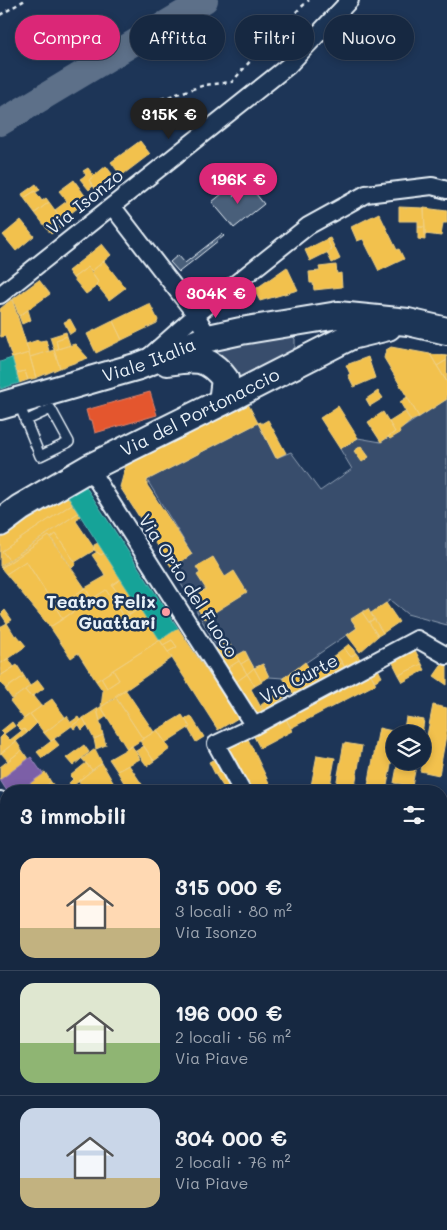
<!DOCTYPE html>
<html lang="it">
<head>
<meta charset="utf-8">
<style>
	body { margin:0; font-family:Mali,sans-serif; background:#23344c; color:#f1f3f6; height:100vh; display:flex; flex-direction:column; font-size:19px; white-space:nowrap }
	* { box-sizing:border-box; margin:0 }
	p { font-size:16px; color:#9ea6b1 }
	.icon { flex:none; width:28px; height:28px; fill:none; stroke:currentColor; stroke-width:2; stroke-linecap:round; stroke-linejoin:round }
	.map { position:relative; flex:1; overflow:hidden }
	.side { position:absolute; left:0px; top:785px; width:448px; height:445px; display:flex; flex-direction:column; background:#162841; border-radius:20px 20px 0 0; box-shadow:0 2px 8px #0003,0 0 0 1px #35445a }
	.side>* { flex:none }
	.banner { position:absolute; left:15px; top:15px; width:418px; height:45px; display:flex; gap:10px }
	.fabs { position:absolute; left:386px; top:725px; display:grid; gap:10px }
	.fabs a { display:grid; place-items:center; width:45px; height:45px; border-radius:50%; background:#162841; box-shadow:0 2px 8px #0003,0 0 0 1px #35445a; font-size:25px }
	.price { position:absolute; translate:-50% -42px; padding:0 11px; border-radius:18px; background:#db2777; color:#fff; font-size:16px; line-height:32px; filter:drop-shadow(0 1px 2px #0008) }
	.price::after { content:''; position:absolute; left:50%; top:30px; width:15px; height:11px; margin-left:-8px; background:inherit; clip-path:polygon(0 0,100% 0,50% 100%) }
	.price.selected { background:#222; color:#fff }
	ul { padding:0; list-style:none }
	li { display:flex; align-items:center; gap:15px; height:125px; padding:0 20px }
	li+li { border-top:1px solid #35445a }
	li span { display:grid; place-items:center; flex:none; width:140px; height:100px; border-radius:15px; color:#555 }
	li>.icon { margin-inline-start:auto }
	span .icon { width:60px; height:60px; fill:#fffc; stroke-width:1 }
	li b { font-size:21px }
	h2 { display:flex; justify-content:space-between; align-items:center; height:60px; padding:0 20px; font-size:21px }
	.tag { padding:0 18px; border-radius:22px; background:#162841; box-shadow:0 2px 8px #0003,0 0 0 1px #35445a; font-size:18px; line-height:45px }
	.tag.selected { background:#db2777; color:#fff }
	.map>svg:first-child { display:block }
</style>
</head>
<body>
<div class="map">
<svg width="447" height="1230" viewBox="0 0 447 1230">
	<rect width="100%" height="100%" fill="#1d3557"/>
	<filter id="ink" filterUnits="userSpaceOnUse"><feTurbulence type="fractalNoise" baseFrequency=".02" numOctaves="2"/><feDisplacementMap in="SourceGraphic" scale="10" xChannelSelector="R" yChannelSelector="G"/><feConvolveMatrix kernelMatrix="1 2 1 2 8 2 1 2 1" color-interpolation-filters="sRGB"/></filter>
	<g filter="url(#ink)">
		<!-- green -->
		<path fill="#374d6c" stroke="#909fb2" d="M290 333 295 339V347L292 351 231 385 196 354Z
			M447 399V625L407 614 390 600 357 628 283 678 269 677 263 664 254 668 245 651 236 656 228 641 216 645 172 568 192 554 147 480 258 423 276 458 291 452 320 491 352 469 340 449 358 438 381 442Z"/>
		<!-- homes -->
		<path fill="#f2c14e" stroke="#efcf81" d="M140 141 150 154 121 176 111 162Z
			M106 166 116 179 98 193 89 180Z
			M88 168 94 176 89 180 93 186 89 190 80 179 86 175 83 171Z
			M74 180 88 200 62 220 55 210 67 201 59 191Z
			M36 184 40 190 36 192 35 191 24 198 22 194Z
			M35 191 42 201 46 198 49 202 35 213 24 198Z
			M49 202 65 224 51 234 35 213Z
			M399 207 424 208 425 227H418V221H399Z
			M424 208 447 211V223H443L441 236 425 234Z
			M379 213 397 250 399 249 404 259 379 271 363 239 357 241 351 227Z
			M21 220 34 236 16 251 3 235Z
			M418 227H425V240L418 239Z
			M330 238 340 259 332 263 327 253 332 250 327 239Z
			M327 239 332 250 310 261 305 250Z
			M102 244 111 255 92 271 88 267 73 278 68 271Z
			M104 261 125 288 109 300 96 284 98 282 92 274 93 273 92 271Z
			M336 265 337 274 341 273 342 287 314 290 313 283H310L309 272 320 271 319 267Z
			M88 267 98 282 96 284 97 286 86 294 73 278Z
			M287 267 298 290 260 301 254 290Z
			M39 280 50 294 19 316 13 299Z
			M12 299 29 353 12 358 5 336 1 337 0 335V309Z
			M148 304H150L158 320 157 323 122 340 113 321Z
			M28 310 31 320 22 324 19 316Z
			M70 319 76 330 70 334 64 322Z
			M113 321 122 340 96 353 87 334Z
			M66 332 67 336 56 340 58 349 54 350 50 337Z
			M67 336 70 345 58 349 56 340Z
			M38 340 40 341 46 340 49 351 30 357 26 344Z
			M75 344 88 358 60 368 54 350Z
			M391 347 430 354 447 382V399L419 417 384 358 386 350Z
			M54 350 60 368 36 378 30 357Z
			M29 353 36 378 28 380 25 371 17 373 12 358Z
			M430 354 447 356V360L437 366Z
			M368 357 375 378 354 387 348 375 350 374 346 365Z
			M447 360V382L437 366Z
			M25 371 28 380 19 383 17 373Z
			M378 391 383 398 370 406 366 399Z
			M407 397 419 417 411 421 400 402Z
			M247 402 258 423 147 480V485L192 554 172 568 120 487 126 465Z
			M338 406 358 438 340 449 320 418Z
			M383 412 395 432 381 442 368 422Z
			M405 412 411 421 399 431 400 433 390 439 388 437 395 432 389 422Z
			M268 420 286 453 276 458 258 423 261 422V424Z
			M361 446 369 457 362 462 354 451Z
			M67 495 72 504 2 551 9 560 0 566V539Z
			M72 504 78 513 9 560 2 551Z
			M78 513 80 516 76 521 94 548 93 551 75 562 56 534 51 538 49 536 1 568 0 567Z
			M56 534 75 562 76 564 72 568 51 538Z
			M49 536 85 588 56 608 26 561 6 574 1 568Z
			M98 543 104 553 101 555 94 550V545Z
			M97 552 101 555 104 553 121 579 112 585 125 603 124 606 127 608 125 609 130 615 124 618 106 590 92 599 85 588 106 576 92 555Z
			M213 557 225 577 234 571 247 592 204 619 191 598 206 589 197 575 200 573 196 567Z
			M26 561 63 619 50 627 6 574Z
			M121 579 140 608 130 615 125 609 129 606V604L125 603 112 585Z
			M85 588 92 599 63 619 56 608Z
			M106 590 132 630 147 620 160 640 96 681 78 653 71 658 50 627Z
			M386 603 399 622 383 633 371 613Z
			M140 608 147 620 132 630 124 618Z
			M368 609 374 619 369 622 362 612Z
			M5 610 12 620 7 623 1 614Z
			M362 612 378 636 360 652 347 635 357 628 351 619Z
			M374 619 383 633 378 636 369 622Z
			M7 623 15 636 17 635 26 646 0 664V627Z
			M178 628 238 718 218 730 168 652 177 647 172 640 163 645 160 640Z
			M160 640 172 658 101 707 103 691 96 681 101 678 107 688 119 680 113 670Z
			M172 640 177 647 168 652 163 645Z
			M228 641 239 661 226 669 215 649Z
			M349 644 356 653 351 657 344 648Z
			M344 648 351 657 356 653 361 660 347 671 336 654Z
			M415 650 422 664 399 675 392 661Z
			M245 651 249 659 241 664 236 656Z
			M336 654 342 662 332 669 327 661Z
			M8 658 14 667 0 676V664Z
			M249 659 254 668 247 674 241 664Z
			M239 661 247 674 236 682 226 669Z
			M327 661 339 676 331 681 321 664Z
			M305 662 309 668 302 674 301 672 298 674 295 670Z
			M342 662 347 671 339 676 332 669Z
			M443 663 447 665V685L434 676Z
			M263 664 269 677 261 681 254 668Z
			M321 664 331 681 320 687 312 669Z
			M422 664 425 670 403 682 399 675Z
			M17 665 24 676 6 689 0 682V676Z
			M254 668 262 682 255 686 247 674Z
			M378 669 382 677 375 681 370 673Z
			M113 670 119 680 107 688 101 678Z
			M295 670 301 679 290 688 283 678Z
			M312 672 320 687 308 693 301 679Z
			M370 673 376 684 291 728 285 717Z
			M247 674 255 686 251 689 264 713 258 718 236 682Z
			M24 676 30 686 12 699 5 689Z
			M301 679 308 693 297 699 290 688Z
			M38 680 44 688 33 696 29 695 25 690Z
			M288 685 292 691 264 713 261 705Z
			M125 689 154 732 143 739 115 696Z
			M25 690 29 695 33 696 41 706 24 719 10 701Z
			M116 698 143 739 127 749 101 707Z
			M52 699 65 717 44 733 30 714Z
			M433 705 447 708V730L439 775 420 771Z
			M101 707 107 716 100 721 97 709Z
			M97 709 103 735 94 739 83 718Z
			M30 714 37 723 27 733 24 729 22 731 16 725Z
			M182 715 190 727 165 743 157 730Z
			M67 716 71 722 78 717 80 720 51 741 44 733Z
			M191 716 204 737 196 742 188 728 190 727 185 719Z
			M285 717 292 731 260 748 252 733Z
			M406 717 424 720 422 734H403Z
			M83 718 87 725 82 730 79 725 74 729 72 726Z
			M12 722 15 726 4 734 1 731Z
			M379 728 397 732 386 791H367Z
			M24 729 27 733 0 754V738L4 734 10 740Z
			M157 730 170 749 154 761 140 741Z
			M103 735 106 745 96 749 94 739Z
			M247 737 273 791H249L228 746Z
			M54 739 59 745 42 758 37 752Z
			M16 741 22 750 8 761 1 753Z
			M344 743 362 746 354 791H335Z
			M84 745 89 752 73 766 66 758Z
			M132 746 140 759 117 771 109 759Z
			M144 746 154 761 147 766 136 751Z
			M95 749 102 763 92 770 82 759Z
			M22 750 28 759 0 780V767Z
			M317 755 335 758 329 791H310Z
			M218 757 224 769 215 774 209 762Z
			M398 761H417L412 786 394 783Z
			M86 763 92 770 72 787 69 783 73 779 70 776Z
			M102 763 114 784 104 791H85L78 781Z
			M129 765 145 789 141 791H129L117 771Z
			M224 769 236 789 232 791H226L215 774Z
			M45 772 51 782 38 791H19Z
			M51 782 58 791H38Z
			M447 809V838L441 841V812Z
			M6 836V850L0 854V839Z
			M447 838V861L441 846V841Z
			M441 846 447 861V869L441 872Z
			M6 850V872L0 863V854Z
			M447 869V903L441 905V872Z
			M0 886 6 895V908L4 910 0 904Z
			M2 924 6 927V941L0 935 3 930 0 928Z
			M0 935 6 941V961L0 955Z
			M0 955 6 961V968L0 971Z
			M0 990 6 1000V1016L0 1006Z
			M0 1006 6 1016V1026L4 1027 0 1021Z
			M5 1040 6 1042V1064L0 1056V1044Z
			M6 1067V1089L3 1091 0 1086V1072Z
			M3 1123 6 1128V1135L0 1139V1126Z
			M6 1135V1152L0 1157V1139Z
			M6 1152V1171L1 1175 0 1173V1157Z
			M64 1224H76L69 1230H62L60 1227Z
			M76 1224H93L100 1230H72L71 1229Z
			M158 1224H176L167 1230H162Z
			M176 1224H189L193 1230H177L174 1225Z
			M189 1224H218L208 1230H193Z"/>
		<!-- shops -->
		<path fill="#e4572e" stroke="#e5856b" d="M150 392 157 415 95 433 92 420 89 421 86 410Z
			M258 1224H295L288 1230H249Z
			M295 1224H325L331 1230H295L292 1226Z"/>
		<!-- offices -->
		<path fill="#7b5ea7" stroke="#9c8abf" d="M31 757 43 774 19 791H7L0 780Z"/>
		<!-- public -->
		<path fill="#17a398" stroke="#56bab5" d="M12 358 19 383 0 389V362Z
			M84 484 178 628 160 640 67 495Z
			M441 1075 447 1084V1107L441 1099Z
			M441 1099 447 1107V1144L444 1146 441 1141Z"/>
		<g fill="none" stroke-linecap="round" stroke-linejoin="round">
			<!-- river -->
			<path stroke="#5d7089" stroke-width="26" d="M0 123 205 0"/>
		</g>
		<!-- building -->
		<path fill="#495e7a" stroke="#e8f1f8" d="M248 184 264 204 234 228 212 202 228 189 234 196Z
			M222 234 224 236 179 272 170 262 178 255 185 263Z"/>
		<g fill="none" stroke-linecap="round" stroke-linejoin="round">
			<!-- lane casing -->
			<g stroke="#e8f1f8" stroke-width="12">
				<path id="lane" d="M19 404 40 456 69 442 51 409 25 421"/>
			</g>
			<!-- street casing -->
			<g stroke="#e8f1f8" stroke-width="20">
				<path id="street" d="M112 206 196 315 209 338
					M0 295 288 66 350 0
					M150 356 196 315 308 226 366 194 432 186 447 190
					M89 468 254 726
					M242 791 216 744 254 726 417 639 447 656
					M0 800 6 808
					M0 829 6 826
					M0 984 6 981
					M441 1062 447 1060
					M0 1103 6 1110
					M104 1224 109 1230
					M331 1224 333 1226 355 1230
					M226 1230 235 1224
					M416 1230V1224"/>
			</g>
			<!-- primary casing -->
			<g stroke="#e8f1f8" stroke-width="30">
				<g id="primary">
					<path d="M167 362C193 358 207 355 225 379L222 402"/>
					<path id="s1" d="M0 406 139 366 209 338 241 331 338 315 408 322 447 331"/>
					<path id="s2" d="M0 523 20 508 89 468 222 402 351 336 388 327"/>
				</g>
			</g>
			<!-- path -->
			<path stroke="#e8f1f8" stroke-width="2.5" stroke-dasharray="4 4" stroke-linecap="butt" d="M0 15 25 0
				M161 99 205 85 232 82 280 27 309 0"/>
			<!-- lane -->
			<use href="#lane" stroke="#1d3557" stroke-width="9"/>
			<!-- street -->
			<use href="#street" stroke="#1d3557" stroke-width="16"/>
			<!-- primary -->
			<use href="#primary" stroke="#1d3557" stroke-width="26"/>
		</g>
	</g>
	<!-- markers -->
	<circle fill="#ff9aa2" stroke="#1d3557" stroke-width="2" cx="166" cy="612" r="5"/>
	<g text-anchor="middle" stroke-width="5" stroke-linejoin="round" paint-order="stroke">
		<!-- street labels -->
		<g font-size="18" fill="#e8f1f8" stroke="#1d3557">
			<text transform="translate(85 202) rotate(-39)" y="6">Via Isonzo</text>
			<text dy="6" stroke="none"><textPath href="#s1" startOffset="156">Viale Italia</textPath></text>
			<text dy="6" stroke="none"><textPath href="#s2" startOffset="229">Via del Portonaccio</textPath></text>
			<text transform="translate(188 586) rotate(57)" y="6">Via Orto del Fuoco</text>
			<text transform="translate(299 679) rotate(-28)" y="6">Via Curte</text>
		</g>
		<!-- poi labels -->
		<g font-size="18" font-weight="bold" fill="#e8f1f8" stroke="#1d3557" text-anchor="end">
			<text x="156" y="608">Teatro Felix<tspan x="156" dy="21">Guattari</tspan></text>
		</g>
	</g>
</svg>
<div class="fabs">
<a><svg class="icon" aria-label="layers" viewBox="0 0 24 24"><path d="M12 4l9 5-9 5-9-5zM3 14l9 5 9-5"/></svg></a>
</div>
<b class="price selected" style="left:169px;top:140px">315K €</b>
<b class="price" style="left:238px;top:205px">196K €</b>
<b class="price" style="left:216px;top:319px">304K €</b>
<div class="banner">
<a class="tag selected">Compra</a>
<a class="tag">Affitta</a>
<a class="tag">Filtri</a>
<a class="tag">Nuovo</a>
</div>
<section class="side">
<h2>3 immobili<svg class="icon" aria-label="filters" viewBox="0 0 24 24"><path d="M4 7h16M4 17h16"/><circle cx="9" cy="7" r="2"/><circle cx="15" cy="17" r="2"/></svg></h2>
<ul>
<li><span style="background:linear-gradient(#ffd9b3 70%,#c2b280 0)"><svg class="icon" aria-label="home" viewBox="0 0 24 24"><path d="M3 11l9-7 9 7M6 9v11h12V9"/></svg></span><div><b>315 000 €</b><p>3 locali · 80 m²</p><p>Via Isonzo</p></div></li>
<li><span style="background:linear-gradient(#dfe7d0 60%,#8fb573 0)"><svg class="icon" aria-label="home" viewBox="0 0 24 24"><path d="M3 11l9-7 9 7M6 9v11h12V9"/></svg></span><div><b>196 000 €</b><p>2 locali · 56 m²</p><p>Via Piave</p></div></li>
<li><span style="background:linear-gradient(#c9d6e8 70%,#c2b280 0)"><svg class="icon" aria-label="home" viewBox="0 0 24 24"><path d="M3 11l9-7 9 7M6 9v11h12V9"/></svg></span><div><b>304 000 €</b><p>2 locali · 76 m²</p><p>Via Piave</p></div></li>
</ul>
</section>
</div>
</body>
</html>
